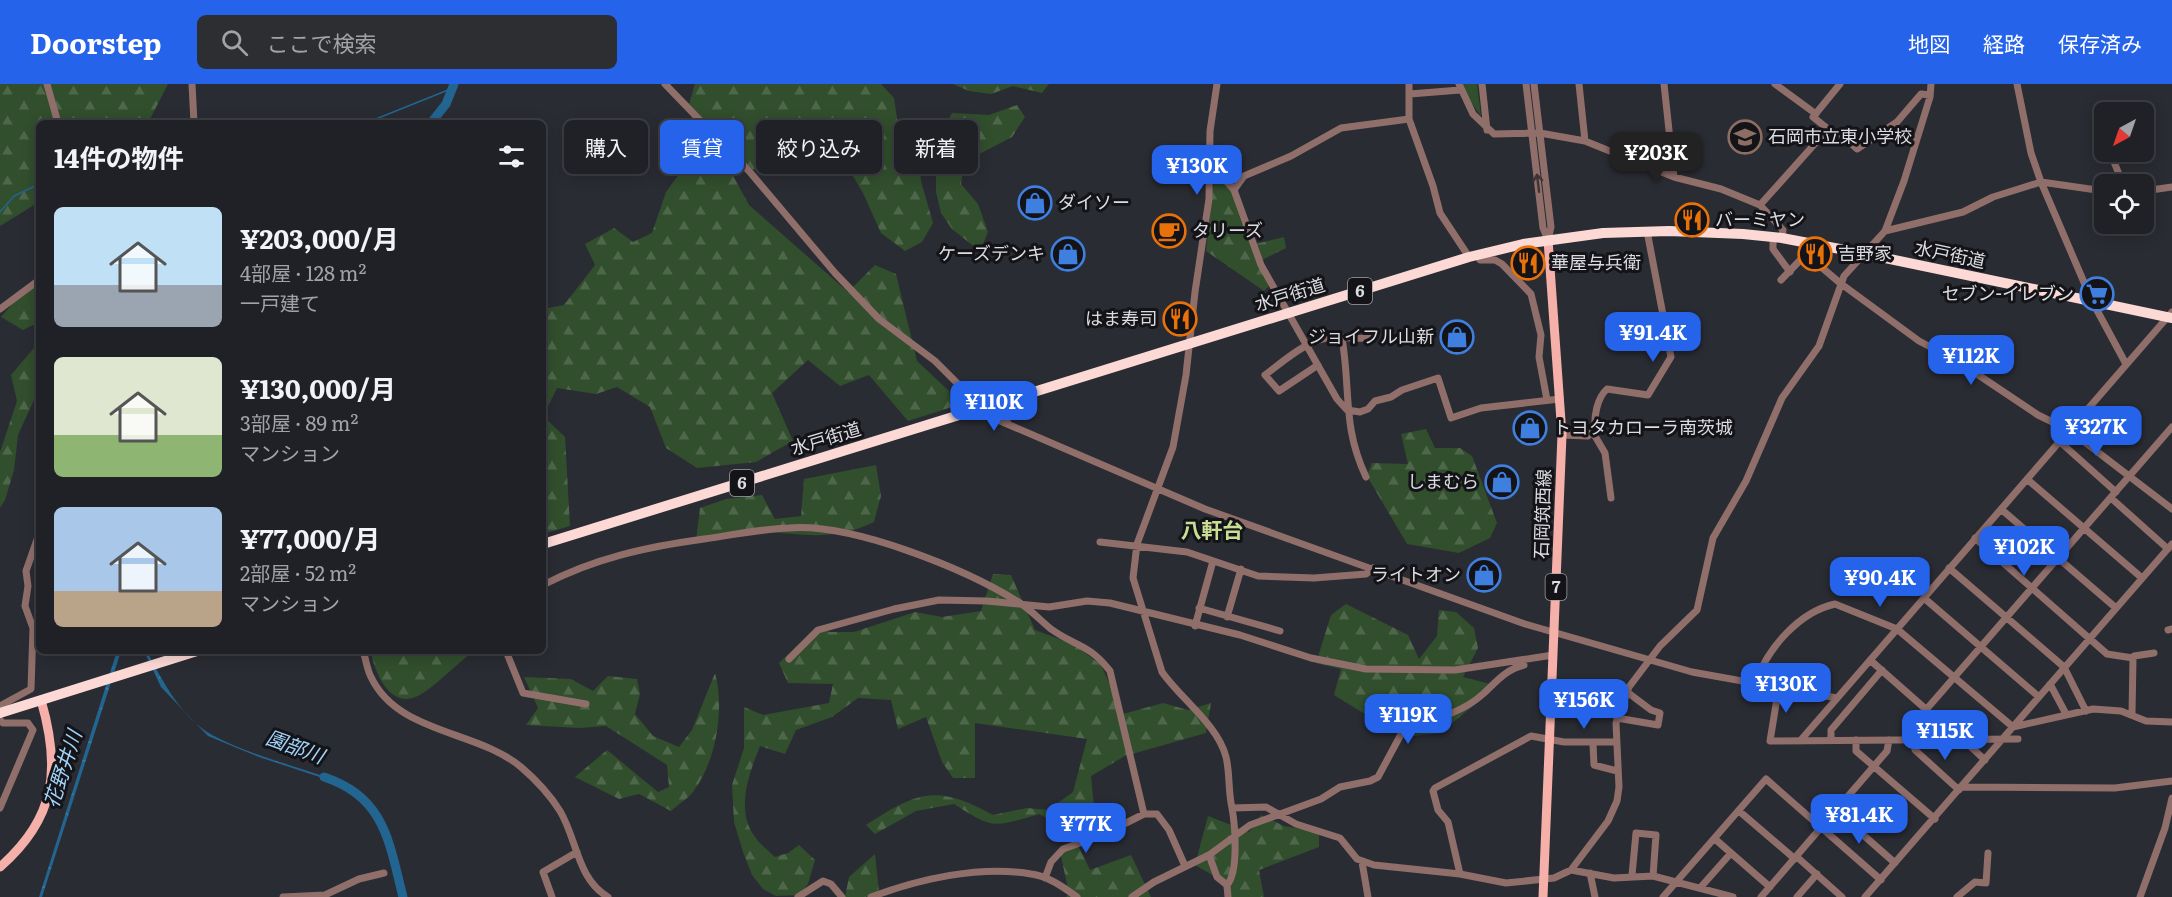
<!DOCTYPE html>
<html lang="ja">
<head>
<meta charset="utf-8">
<style>
	body { margin:0; font-family:Literata,"Noto Sans JP",serif; background:#2d2e32; color:#f1f3f6; height:100vh; display:flex; flex-direction:column; font-size:22px; white-space:nowrap }
	* { box-sizing:border-box; margin:0 }
	p { font-size:20px; color:#a2a3a7 }
	.icon { flex:none; width:33px; height:33px; fill:none; stroke:currentColor; stroke-width:2; stroke-linecap:round; stroke-linejoin:round }
	.map { position:relative; flex:1; overflow:hidden }
	.details { position:absolute; left:36px; top:36px; width:510px; height:534px; display:flex; flex-direction:column; background:#202126; border-radius:9px; box-shadow:0 3px 15px #0003,0 0 0 2px #3d3e43 }
	.details>* { flex:none }
	.banner { position:absolute; left:564px; top:36px; width:570px; height:54px; display:flex; gap:12px }
	.needle { width:39px; rotate:220deg }
	.buttons { position:absolute; left:2094px; top:18px; display:grid; gap:12px }
	.buttons a { display:grid; place-items:center; width:60px; height:60px; border-radius:9px; background:#202126; box-shadow:0 3px 15px #0003,0 0 0 2px #3d3e43; font-size:30px }
	.price { position:absolute; translate:-50% -51px; padding:0 14px; border-radius:12px; background:#2563eb; color:#fff; font-size:20px; line-height:39px; filter:drop-shadow(0 2px 3px #0008) }
	.price::after { content:''; position:absolute; left:50%; top:36px; width:18px; height:14px; margin-left:-9px; background:inherit; clip-path:polygon(0 0,100% 0,50% 100%) }
	.price.on { background:#222; color:#fff }
	ul { padding:0; list-style:none }
	li { display:flex; align-items:center; gap:18px; height:150px; padding:0 18px }
	li span { display:grid; place-items:center; flex:none; width:168px; height:120px; border-radius:9px; color:#555 }
	li>.icon { margin-inline-start:auto }
	span .icon { width:72px; height:72px; fill:#fffc; stroke-width:1 }
	li b { font-size:26px }
	h2 { display:flex; justify-content:space-between; align-items:center; height:72px; padding:0 18px; font-size:26px }
	.chip { padding:0 21px; border-radius:9px; background:#202126; box-shadow:0 3px 15px #0003,0 0 0 2px #3d3e43; font-size:21px; line-height:54px }
	.chip.on { background:#2563eb; color:#fff }
	header { display:flex; align-items:center; gap:36px; box-sizing:border-box; height:84px; padding:0 30px; background:#2563eb; color:#fff }
	header strong { font-size:28px }
	nav { display:flex; gap:33px; margin-inline-start:auto; font-size:21px }
	.search { width:420px; height:54px; background:#2d2e32; display:flex; align-items:center; gap:15px; box-sizing:border-box; padding:0 21px; border-radius:9px; color:#a2a3a7; font-size:22px }
	.map>svg:first-child { display:block }
</style>
</head>
<body>
<header>
<strong>Doorstep</strong>
<div class="search"><svg class="icon" aria-label="search" viewBox="0 0 24 24"><circle cx="10" cy="10" r="6"/><path d="M15 15l6 6"/></svg>ここで検索</div>
<nav><a>地図</a><a>経路</a><a>保存済み</a></nav>
</header>
<div class="map">
<svg width="2172" height="813" viewBox="0 0 2172 813">
	<defs>
		<pattern id="forest-firs" width="22" height="20" patternUnits="userSpaceOnUse" patternTransform="scale(1.5)"><rect width="22" height="20" fill="#314e2d"/><path d="M5 1l3.5 6h-7zM16 11l3.5 6h-7z" fill="#4e674b"/></pattern>
		<pattern id="park-tufts" width="24" height="20" patternUnits="userSpaceOnUse" patternTransform="scale(1.5)"><rect width="24" height="20" fill="#314e2d"/><path d="M3 7l-1-3M5 7V3M7 7l1-3M15 17l-1-3M17 17v-4M19 17l1-3" fill="none" stroke="#4e674b"/></pattern>
		<pattern id="water-ripples" width="26" height="14" patternUnits="userSpaceOnUse" patternTransform="scale(1.5)"><rect width="26" height="14" fill="#226591"/><path d="M2 4q2-2 4 0t4 0M15 11q2-2 4 0t4 0" fill="none" stroke="#427ba0"/></pattern>
	</defs>
	<rect width="100%" height="100%" fill="#2a2c33"/>
	<!-- forest -->
	<path fill="url(#forest-firs)" d="M0 0H168L148 39H39V118L0 142Z
		M695 0H881L894 14 898 41 917 49 921 97 933 139 922 158 905 167 881 149 863 109 835 62 824 75 813 67 793 82 776 68 753 86 689 20Z
		M953 0H1049L1042 9 1013 2 991 10 969 7Z
		M1017 21 1025 33 1012 53 964 78 961 100 978 120 988 148 983 160 976 164 952 145 941 129 936 108V58L952 29 989 31Z
		M699 63 725 77 749 121 848 208 875 181 896 190 917 277 949 307 952 323 908 337 869 291 840 302 808 276 772 309 793 357 756 378 697 384 666 364 650 323 617 303 596 310 557 304 543 332 565 353 570 442 543 450V225L564 221 595 181 585 160 614 144 633 158 652 149 666 108Z
		M1219 92 1236 113 1251 161 1284 153 1286 164 1258 178 1269 202 1264 207 1206 167 1214 95Z
		M39 197V238L23 246 1 233 20 211Z
		M39 258V305L18 351 14 386 5 416 0 424V368L17 317 11 291Z
		M1426 345 1435 364H1460L1472 372 1497 439 1490 454 1459 469 1407 460 1367 392 1372 379 1408 380 1401 350Z
		M876 381 881 412 874 438C828 460 798 448 751 447 734 446 714 454 696 457L700 424 726 415 762 411 775 435 801 432 804 395Z
		M993 490 1011 491 1035 546 1075 561 1101 581 1123 630 1163 619 1188 626 1211 619 1206 649 1125 672 1091 692 1094 723 1070 747 1039 730C994 743 994 746 954 720L916 727 875 750 866 741C918 707 937 700 993 731L1027 724 1048 726 1073 708 1087 655 975 639V694H953L942 678 926 633 898 645 891 616 858 614 832 633 796 646 785 670 760 662C749 690 735 726 755 753 760 760 769 767 775 773L788 769 799 761 815 776 808 800 800 811 776 812 763 805 752 791 743 768 734 738 732 701 744 664V623L763 631 829 619 833 600 788 599 779 579 816 543 830 548H854L915 528 942 533 981 527Z
		M1346 520 1408 551 1419 575 1437 552 1439 526 1456 528 1474 544 1478 564 1463 593 1490 600 1479 617 1440 649 1413 652 1391 646 1334 611 1341 585 1316 579 1331 531Z
		M371 567H474C457 579 434 604 418 612 390 626 374 588 371 567Z
		M715 589C725 624 716 676 695 705 690 714 678 720 671 727L639 710 619 715 575 693 607 666 658 708 669 703 667 681 606 642 579 644 526 641 538 624 524 593 571 595 593 607 608 592 637 595 640 610 635 630 653 652 679 663 692 646Z
		M1261 731 1284 742 1319 748V763L1259 786 1264 813H1226L1221 796 1195 781 1208 732 1249 748Z
		M1078 761 1090 786 1131 771 1151 813H1066L1069 810 1060 767Z
		M875 770 879 808 865 813H845L849 793Z"/>
	<!-- park -->
	<path fill="url(#park-tufts)" d="M1461 0H1477L1481 32 1461 4Z"/>
	<!-- water -->
	<path fill="url(#water-ripples)" d="M117 567H121L42 813H39Z
		M144 567H147C162 597 182 634 212 651 250 671 295 682 335 696L338 699 259 673 208 652 161 603Z"/>
	<g fill="none" stroke-linecap="round" stroke-linejoin="round">
		<!-- stream -->
		<path stroke="#226591" stroke-width="1.5" d="M366 39 453 4
			M0 128 14 112 39 100"/>
		<!-- river -->
		<path stroke="#226591" stroke-width="9" d="M431 39 446 20 454 0
			M324 693C385 713 389 758 403 813"/>
		<!-- minor -->
		<path stroke="#906f6b" stroke-width="7" d="M47 0 58 39
			M192 0 194 39
			M665 0 749 87 835 189 879 235 935 277 991 333 1205 425 1525 540 1692 588 1837 614
			M1217 0 1210 47 1209 115 1195 208 1186 291 1173 363 1137 460 1133 494 1162 588C1180 614 1218 641 1226 673 1230 689 1228 707 1232 724L1266 723 1296 740 1340 754 1357 775 1374 781 1460 790 1506 799 1554 794 1571 786 1614 794 1653 792 1733 813
			M1409 0V35L1433 102 1440 129 1469 173
			M1459 0 1473 30 1494 50 1540 49 1585 57 1674 93 1721 105 1760 121 1783 146 1782 154
			M1482 0 1487 46
			M1526 0 1543 144 1548 156
			M1534 0 1551 143 1548 156
			M1579 0 1585 57
			M1664 0 1674 93
			M1775 0 1816 30
			M2017 0 2031 69 2041 98 2092 217 2126 280
			M1410 10 1460 6
			M1840 49 1857 65 1897 38 1921 10 1930 11
			M2104 53V55
			M2110 68 2123 100
			M1210 78 1234 106 1261 181 1337 315 1347 326 1360 328 1368 325 1375 317 1391 313 1402 306 1438 294 1451 334 1481 324 1560 315
			M1234 106 1244 92 1291 72 1341 44 1409 35
			M2144 107 2172 103
			M1760 121 1828 45 1813 33 1840 0
			M1885 147 1963 128 1993 113 2041 98 2104 107
			M1773 153V165L1790 188
			M1802 158 1806 170 1840 199 1919 257 1959 278 2038 331 2069 346 2172 425
			M1477 171 1480 176H1495L1502 180 1531 210 1541 251 1539 273 1547 316
			M1781 196 1806 170
			M0 225 39 196
			M1342 254C1351 307 1342 342 1366 393
			M1318 281 1279 307 1265 291C1285 276 1310 253 1336 253 1348 253 1358 255 1370 254
			M1008 340 1005 330 1015 316
			M1592 347 1605 369 1611 414
			M1562 351 1588 352 1595 345C1594 332 1597 314 1607 305L1648 311 1671 273 1647 147
			M2059 357 2116 408
			M2027 395 2142 494
			M2111 414 2168 465
			M2001 425 2116 524
			M1975 454 2107 570 2133 574 2132 630
			M1100 458 1187 468 1258 492 1314 494 1366 490 1373 484
			M1949 484 2064 583 2086 627
			M543 501C595 474 646 463 704 455 732 451 761 445 789 444 853 439 966 485 1020 519 1031 526 1041 537 1051 545 1076 563 1088 559 1110 587L1144 730
			M1924 514 2039 613
			M1199 524 1280 547
			M1227 533 1241 485
			M1195 542 1213 477
			M2168 546 2172 545
			M363 567C366 575 367 586 371 593 398 650 477 646 521 683 535 695 550 711 560 727 577 755 577 795 608 813
			M506 567 523 609 586 620
			M2133 574 2134 572 2154 569
			M789 575 818 546 894 525 939 516 987 517 1049 523 1087 517 1110 519 1240 551 1311 574 1366 585 1455 586 1553 571
			M1870 576 1946 643V656
			M1756 597C1768 564 1799 528 1835 520L1897 545 2013 643 2093 625 2121 627 2146 637 2172 638
			M2050 600 2066 630
			M1779 602 1770 657 2018 655
			M0 622 31 605 33 544 25 522 28 502 26 487 39 450
			M1617 634 1658 641 1660 629 1651 626 1627 608
			M0 636 3 639H28L33 646 0 724
			M1831 656V646L1882 586
			M1856 656V667L1935 735
			M1911 656V643L2172 343
			M1914 656 1915 666 1959 706
			M1800 657 2172 228
			M1593 660 1594 681 1617 687
			M1971 663 1985 676
			M1962 703 2115 704 2172 697
			M1739 727 1795 775
			M1836 727 1895 779
			M1715 755 1731 769
			M1797 773 1842 813
			M1362 778 1368 813
			M1571 786 1608 737 1617 717 1619 703 1616 639 1629 603 1660 562 1697 526 1713 454 1746 397 1782 314 1819 262 1844 192 1885 147 1904 97 1930 13 1931 0
			M1590 789 1595 813
			M1460 790 1448 738 1438 726 1433 707 1435 704 1531 652 1564 658H1615
			M1632 791 1636 749 1656 751 1653 792
			M1045 794 1051 778 1063 765 1102 751 1144 730H1157L1169 746 1185 782
			M1227 801C1239 788 1235 741 1232 724
			M1700 804 1731 769 1770 803
			M283 813 325 811 359 795 384 789
			M552 813 543 788 577 768
			M798 813 823 797 831 800 842 813
			M871 813C919 795 980 781 1031 790 1048 792 1063 803 1077 813
			M1132 813 1154 798 1209 771
			M1228 813 1227 801 1217 793 1209 771 1250 741 1321 715 1340 703 1370 697 1378 693 1406 641C1433 637 1463 628 1483 610 1497 597 1505 586 1524 581
			M1663 813 1766 695 1881 796
			M1761 813 1887 667 1889 656
			M1797 813 1817 790
			M1865 813 2172 460
			M1957 813 1975 798 1986 799 1988 769
			M2140 813 2165 744 2172 714"/>
		<!-- major -->
		<path stroke="#f5b0a9" stroke-width="9" d="M0 783C56 734 61 685 41 616
			M1543 813 1562 351 1548 156"/>
		<!-- highway -->
		<path stroke="#fcd9d5" stroke-width="10" d="M543 460 1469 173 1523 160 1603 149 1669 147 1743 150 1782 154 1866 170 2172 234
			M0 629 197 567"/>
	</g>
	<!-- one-way arrows -->
	<defs><path id="oneway-shaft" d="M-6 0H5M1.5-3L5.5 0L1.5 3" fill="none" stroke-width="1.6" stroke-linecap="round" stroke-linejoin="round" transform="scale(1.5)"/></defs>
	<use stroke="#3f3435" href="#oneway-shaft" transform="translate(1538 99) rotate(-97)"/>
	<!-- icons -->
	<defs>
		<g id="school-ring" transform="scale(1.725)"><circle r="9.5" fill="#141418" stroke="#8d6e63" stroke-width="1.5"/><path d="M0-5L7-2L0 1L-7-2ZM-4 1L0 2.5L4 1V4Q0 6-4 4Z" fill="#8d6e63"/></g>
		<g id="shop-ring" transform="scale(1.725)"><circle r="9.5" fill="#141418" stroke="#3f7fe0" stroke-width="1.5"/><path d="M-5-2.5h2.3a2.7 3.5 0 0 1 5.4 0H5L5.5 6h-11ZM-1.5-2.5h3a1.5 2.3 0 0 0-3 0Z" fill="#3f7fe0"/></g>
		<g id="restaurant-ring" transform="scale(1.725)"><circle r="9.5" fill="#141418" stroke="#e8710a" stroke-width="1.5"/><path d="M-5-6h1v4h1v-4h1v4h1v-4h1v5L-1.5 .5V6h-2V.5L-5-1ZM5-6V6H3V1.5H1.5Q1.5-4 5-6Z" fill="#e8710a"/></g>
		<g id="cafe-ring" transform="scale(1.725)"><circle r="9.5" fill="#141418" stroke="#e8710a" stroke-width="1.5"/><path d="M-5.5-4.5H6V0H3Q3 3.5 0 3.5H-2.5Q-5.5 3.5-5.5 0ZM3-3.2v2h1.7v-2ZM-6 4.5H4V6H-6Z" fill="#e8710a"/></g>
		<g id="supermarket-ring" transform="scale(1.725)"><circle r="9.5" fill="#141418" stroke="#3f7fe0" stroke-width="1.5"/><path d="M-6-5.5h2.5l.6 2H6L4.5 2H-2.5L-4.4-4H-6ZM-1.5 3.2a1.3 1.3 0 1 0 .1 0ZM3 3.2a1.3 1.3 0 1 0 .1 0Z" fill="#3f7fe0"/></g>
	</defs>
	<g fill-rule="evenodd">
		<use href="#school-ring" x="1745" y="53"/>
		<use href="#shop-ring" x="1035" y="119"/>
		<use href="#restaurant-ring" x="1692" y="136"/>
		<use href="#cafe-ring" x="1169" y="147"/>
		<use href="#shop-ring" x="1068" y="170"/>
		<use href="#restaurant-ring" x="1815" y="170"/>
		<use href="#restaurant-ring" x="1528" y="179"/>
		<use href="#supermarket-ring" x="2097" y="210"/>
		<use href="#restaurant-ring" x="1180" y="235"/>
		<use href="#shop-ring" x="1457" y="253"/>
		<use href="#shop-ring" x="1530" y="344"/>
		<use href="#shop-ring" x="1502" y="398"/>
		<use href="#shop-ring" x="1484" y="491"/>
	</g>
	<g text-anchor="middle" stroke-width="6" stroke-linejoin="round" paint-order="stroke">
		<!-- shield labels -->
		<g fill="#141418" stroke="#a0a1a5" stroke-width="1.5">
			<rect x="1348" y="194" width="24" height="26" rx="4.5"/>
			<rect x="730" y="386" width="24" height="26" rx="4.5"/>
			<rect x="1545.5" y="490" width="21" height="26" rx="4.5"/>
		</g>
		<g font-size="16" font-weight="bold" fill="#dcdde2">
			<text x="1360" y="213">6</text>
			<text x="742" y="405">6</text>
			<text x="1556" y="509">7</text>
		</g>
		<!-- poi labels -->
		<g font-size="18" fill="#dcdde2" stroke="#141418" text-anchor="start">
			<text x="1768" y="59">石岡市立東小学校</text>
			<text x="1058" y="125">ダイソー</text>
			<text x="1715" y="142">バーミヤン</text>
			<text x="1192" y="153">タリーズ</text>
			<text x="1045" y="176" text-anchor="end">ケーズデンキ</text>
			<text x="1838" y="176">吉野家</text>
			<text x="1551" y="185">華屋与兵衛</text>
			<text x="2074" y="216" text-anchor="end">セブン-イレブン</text>
			<text x="1157" y="241" text-anchor="end">はま寿司</text>
			<text x="1434" y="259" text-anchor="end">ジョイフル山新</text>
			<text x="1553" y="350">トヨタカローラ南茨城</text>
			<text x="1479" y="404" text-anchor="end">しまむら</text>
			<text x="1461" y="497" text-anchor="end">ライトオン</text>
		</g>
		<!-- street labels -->
		<g font-size="18" fill="#dcdde2" stroke="#141418">
			<text transform="translate(1950 171) rotate(12)" y="6">水戸街道</text>
			<text transform="translate(1290 211) rotate(-17)" y="6">水戸街道</text>
			<text transform="translate(826 355) rotate(-17)" y="6">水戸街道</text>
			<text transform="translate(1543 430) rotate(-88)" y="6">石岡筑西線</text>
		</g>
		<!-- water labels -->
		<g font-size="20" font-style="italic" fill="#a0d3fa" stroke="#141418">
			<text transform="translate(295 663) rotate(20)" y="7">園部川</text>
			<text transform="translate(63 685) rotate(-72)" y="7">花野井川</text>
		</g>
		<!-- quarter labels -->
		<g font-size="21" font-weight="bold" fill="#c9de93" stroke="#141418">
			<text x="1212" y="454">八軒台</text>
		</g>
	</g>
</svg>
<div class="buttons">
<a><svg class="needle" viewBox="-14 -14 28 28"><path d="M0-13l5 13h-10z" fill="#e53935"/><path d="M0 13l5-13h-10z" fill="#a2a3a7"/></svg></a>
<a><svg class="icon" aria-label="locate" viewBox="0 0 24 24"><circle cx="12" cy="12" r="6"/><path d="M12 2v4M12 18v4M2 12h4M18 12h4"/></svg></a>
</div>
<b class="price on" style="left:1656px;top:99px">¥203K</b>
<b class="price" style="left:1197px;top:112px">¥130K</b>
<b class="price" style="left:1653px;top:279px">¥91.4K</b>
<b class="price" style="left:1971px;top:302px">¥112K</b>
<b class="price" style="left:994px;top:348px">¥110K</b>
<b class="price" style="left:2096px;top:373px">¥327K</b>
<b class="price" style="left:2024px;top:493px">¥102K</b>
<b class="price" style="left:1880px;top:524px">¥90.4K</b>
<b class="price" style="left:1786px;top:630px">¥130K</b>
<b class="price" style="left:1584px;top:646px">¥156K</b>
<b class="price" style="left:1408px;top:661px">¥119K</b>
<b class="price" style="left:1945px;top:677px">¥115K</b>
<b class="price" style="left:1859px;top:761px">¥81.4K</b>
<b class="price" style="left:1086px;top:770px">¥77K</b>
<div class="banner">
<a class="chip">購入</a>
<a class="chip on">賃貸</a>
<a class="chip">絞り込み</a>
<a class="chip">新着</a>
</div>
<section class="details">
<h2>14件の物件<svg class="icon" aria-label="filters" viewBox="0 0 24 24"><path d="M4 7h16M4 17h16"/><circle cx="9" cy="7" r="2"/><circle cx="15" cy="17" r="2"/></svg></h2>
<ul>
<li><span style="background:linear-gradient(#bfe0f5 65%,#9aa5b1 0)"><svg class="icon" aria-label="home" viewBox="0 0 24 24"><path d="M3 11l9-7 9 7M6 9v11h12V9"/></svg></span><div><b>¥203,000/月</b><p>4部屋 · 128 m²</p><p>一戸建て</p></div></li>
<li><span style="background:linear-gradient(#dfe7d0 65%,#8fb573 0)"><svg class="icon" aria-label="home" viewBox="0 0 24 24"><path d="M3 11l9-7 9 7M6 9v11h12V9"/></svg></span><div><b>¥130,000/月</b><p>3部屋 · 89 m²</p><p>マンション</p></div></li>
<li><span style="background:linear-gradient(#a9c7e8 70%,#b9a48a 0)"><svg class="icon" aria-label="home" viewBox="0 0 24 24"><path d="M3 11l9-7 9 7M6 9v11h12V9"/></svg></span><div><b>¥77,000/月</b><p>2部屋 · 52 m²</p><p>マンション</p></div></li>
</ul>
</section>
</div>
</body>
</html>
